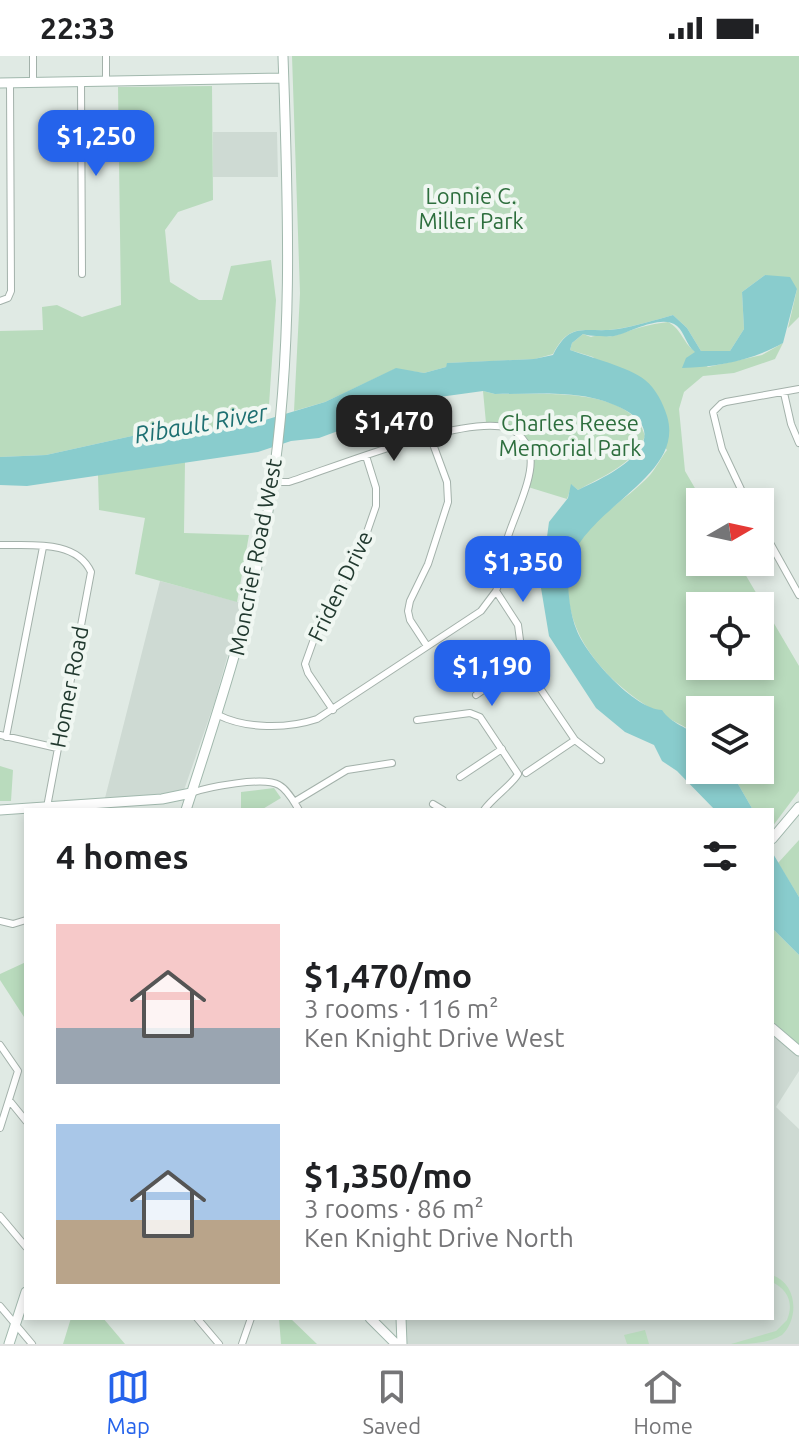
<!DOCTYPE html>
<html lang="en">
<head>
<meta charset="utf-8">
<style>
	body { margin:0; font-family:Ubuntu,sans-serif; background:#f2f2f2; color:#202124; height:100vh; display:flex; flex-direction:column; font-size:30px; white-space:nowrap }
	* { box-sizing:border-box; margin:0 }
	p { font-size:26px; color:#757577 }
	.icon { flex:none; width:44px; height:44px; fill:none; stroke:currentColor; stroke-width:2; stroke-linecap:round; stroke-linejoin:round }
	.map { position:relative; flex:1; overflow:hidden }
	.details { position:absolute; left:24px; top:752px; width:750px; height:512px; display:flex; flex-direction:column; background:#fff; border-radius:0px; box-shadow:0 4px 12px #0003 }
	.details>* { flex:none }
	.needle { width:52px; rotate:81deg }
	.controls { position:absolute; left:686px; top:432px; display:grid; gap:16px }
	.controls a { display:grid; place-items:center; width:88px; height:88px; border-radius:0px; background:#fff; box-shadow:0 4px 12px #0003; font-size:40px }
	.price { position:absolute; translate:-50% -68px; padding:0 18px; border-radius:16px; background:#2563eb; color:#fff; font-size:26px; line-height:52px; filter:drop-shadow(0 2px 4px #0008) }
	.price::after { content:''; position:absolute; left:50%; top:48px; width:24px; height:18px; margin-left:-12px; background:inherit; clip-path:polygon(0 0,100% 0,50% 100%) }
	.price.current { background:#222; color:#fff }
	ul { padding:0; list-style:none }
	li { display:flex; align-items:center; gap:24px; height:200px; padding:0 32px }
	li span { display:grid; place-items:center; flex:none; width:224px; height:160px; border-radius:0px; color:#555 }
	li>.icon { margin-inline-start:auto }
	span .icon { width:96px; height:96px; fill:#fffc; stroke-width:1 }
	li b { font-size:34px }
	h2 { display:flex; justify-content:space-between; align-items:center; height:96px; padding:0 32px; font-size:34px }
	.status { display:flex; justify-content:space-between; align-items:center; height:56px; padding:0 40px; background:#fff; direction:ltr }
	.status svg { height:22px; fill:currentColor }
	.tabs { display:flex; justify-content:space-around; align-items:center; height:112px; border-top:2px solid #e0e0e0; background:#fff; font-size:22px; color:#757577 }
	.tabs a { display:grid; justify-items:center; gap:4px }
	.tabs .current { color:#2563eb }
	.map>svg:first-child { display:block }
</style>
</head>
<body>
<div class="status"><b>22:33</b><svg viewBox="0 0 49 12"><path d="M0 12V9h3v3zM5 12V6h3v6zM10 12V3h3v9zM15 12V0h3v12zM26 1h20v11H26zM47 4h2v5h-2z"/></svg></div>
<div class="map">
<svg width="799" height="1288" viewBox="0 0 799 1288">
	<rect width="100%" height="100%" fill="#e0eae4"/>
	<!-- built -->
	<path fill="#cedad3" d="M213 76H277L278 121H213Z
		M160 525 242 547 215 645 184 734 176 738 105 742Z
		M772 977 799 999V1015L776 1051 799 1073V1288H406L403 1262H772Z"/>
	<!-- green -->
	<path fill="#b9dbbd" fill-rule="evenodd" d="M292 0H799V261L788 272 797 233 765 219 742 236 744 273 730 295H701L687 272 673 259C655 264 636 270 617 273 586 278 571 263 553 298L535 303 448 307 446 311 424 317 395 313 325 346 294 355 300 237Z
		M212 30 213 144 178 156 165 174 170 226 199 244H222L231 210 271 204 276 244 269 349 265 364 209 373 141 378 46 399 0 401V275L43 274 42 251 57 249 82 261 121 249 118 31Z
		M668 266C682 273 683 288 696 296L693 300 708 311 762 299 783 287 775 303 734 317 703 320 684 336 679 353 685 415 703 446H700V506H738L799 610V735L772 771V754H753L730 714H760V654H700V682C686 669 669 664 653 654 610 627 570 587 568 534 568 517 567 500 577 486 596 459 628 443 650 419 656 412 661 402 667 394L593 301 570 294 572 287 583 278 591 281C600 278 608 282 617 279 634 273 649 268 668 266ZM700 550H760V610H700Z
		M483 335 495 338C536 339 632 329 645 380 635 408 603 420 578 434L572 429 567 443 528 431C538 392 532 367 486 367Z
		M185 406 184 477 249 479 237 546 135 518 145 462 99 454 98 419Z
		M0 710 13 714 11 745H0Z
		M274 732 281 742 261 754H241V736Z
		M799 784V841L778 807Z
		M772 872 799 899V989L772 965Z
		M26 906V964L0 924V918Z
		M772 1219C798 1228 799 1263 782 1279 767 1288 748 1288 731 1288L776 1275 787 1264C794 1247 788 1234 772 1226Z
		M71 1262H103L125 1288H63Z
		M279 1262H290L317 1288H281Z
		M645 1274 649 1288H627L624 1279Z"/>
	<!-- water -->
	<path fill="#89cccd" d="M765 219 790 221 797 233 783 287C753 304 717 311 682 312L686 302 695 296C686 289 685 277 677 270 662 257 629 277 614 280 608 281 588 280 583 278L572 287 570 294C589 301 629 311 645 324 656 333 663 347 667 360 686 422 581 452 568 513L575 514 574 518 568 519C568 538 570 558 577 575 587 600 634 653 662 654 671 668 688 671 700 682V714H730L753 754H715L677 715 662 705 654 689 625 676 596 652 549 580 540 526 539 493 547 481 549 466 568 442 571 428 578 434C599 424 627 411 640 392 661 360 604 343 582 340 554 336 523 338 495 338L483 335 425 343 319 382 291 385 258 396 27 430 0 429V401L46 399 141 378 209 373 265 364 325 346 396 312 424 317 446 311 447 307 534 303 553 299C571 263 586 278 618 273 636 270 655 264 673 259L687 272 701 295H730L744 273 742 236Z
		M772 796 799 841V899L772 872Z"/>
	<g fill="none" stroke-linecap="round" stroke-linejoin="round">
		<!-- street casing -->
		<g stroke="#a3b1aa" stroke-width="8">
			<path id="street" d="M33 0V26
				M106 0V25
				M81 25 82 218
				M0 245 8 242 11 235 10 27
				M784 337 791 368 799 387
				M273 426H289C335 411 465 358 508 372 519 376 528 387 530 399 535 421 512 464 506 487 502 503 503 519 496 535L518 569 523 607 575 684 601 704
				M747 446 722 393 713 356 721 348 726 346 799 333
				M760 469 799 539
				M0 489C30 490 76 483 91 516L47 751
				M427 590 410 564 408 555 410 545 428 508 448 446 447 426 430 380
				M476 639 523 607
				M333 654 308 617 305 608 324 555 358 502 376 450V432L366 400
				M218 659C246 673 287 673 317 663L481 555 496 535
				M417 664 470 657 480 661 518 718C513 728 493 741 484 754
				M0 679 57 692
				M6 681 43 491
				M526 717 575 684
				M460 721 502 693
				M191 737C208 731 264 720 279 729 288 734 294 746 299 754
				M294 746 347 714 392 707
				M433 748 443 754
				M0 865 13 868 26 864
				M0 989 18 1015 0 1072
				M9 1044 26 1065
				M0 1160 26 1191
				M0 1250 32 1288
				M197 1262 219 1288
				M242 1288 251 1262"/>
		</g>
		<!-- secondary casing -->
		<g stroke="#a1b8ad" stroke-width="11">
			<path id="secondary" d="M0 27 283 22
				M0 754 162 743 191 737
				M186 754C220 649 254 547 271 437 294 293 288 146 283 0
				M772 783 799 751
				M772 972 799 995
				M370 1262 396 1288
				M401 1262 402 1288
				M9 1288 26 1236"/>
		</g>
		<!-- street -->
		<use href="#street" stroke="#fff" stroke-width="6"/>
		<!-- secondary -->
		<use href="#secondary" stroke="#fff" stroke-width="9"/>
	</g>
	<g text-anchor="middle" stroke-width="8" stroke-linejoin="round" paint-order="stroke">
		<!-- park labels -->
		<g font-size="22" fill="#2d6e3d" stroke="#f0f7f2">
			<text x="471" y="148">Lonnie C.<tspan x="471" dy="25">Miller Park</tspan></text>
			<text x="570" y="375">Charles Reese<tspan x="570" dy="25">Memorial Park</tspan></text>
		</g>
		<!-- street labels -->
		<g font-size="22" fill="#21392f" stroke="#f0f7f2">
			<text transform="translate(255 501) rotate(-79)" y="8">Moncrief Road West</text>
			<text transform="translate(340 530) rotate(-64)" y="8">Friden Drive</text>
			<text transform="translate(69 631) rotate(-79)" y="8">Homer Road</text>
		</g>
		<!-- water labels -->
		<g font-size="24" font-style="italic" fill="#1e7072" stroke="#f0f7f2">
			<text transform="translate(201 368) rotate(-10)" y="8">Ribault River</text>
		</g>
	</g>
</svg>
<div class="controls">
<a><svg class="needle" viewBox="-14 -14 28 28"><path d="M0-13l5 13h-10z" fill="#e53935"/><path d="M0 13l5-13h-10z" fill="#757577"/></svg></a>
<a><svg class="icon" aria-label="locate" viewBox="0 0 24 24"><circle cx="12" cy="12" r="6"/><path d="M12 2v4M12 18v4M2 12h4M18 12h4"/></svg></a>
<a><svg class="icon" aria-label="layers" viewBox="0 0 24 24"><path d="M12 4l9 5-9 5-9-5zM3 14l9 5 9-5"/></svg></a>
</div>
<b class="price" style="left:96px;top:122px">$1,250</b>
<b class="price current" style="left:394px;top:407px">$1,470</b>
<b class="price" style="left:523px;top:548px">$1,350</b>
<b class="price" style="left:492px;top:652px">$1,190</b>
<section class="details">
<h2>4 homes<svg class="icon" aria-label="filters" viewBox="0 0 24 24"><path d="M4 7h16M4 17h16"/><circle cx="9" cy="7" r="2"/><circle cx="15" cy="17" r="2"/></svg></h2>
<ul>
<li><span style="background:linear-gradient(#f6c9c9 65%,#9aa5b1 0)"><svg class="icon" aria-label="home" viewBox="0 0 24 24"><path d="M3 11l9-7 9 7M6 9v11h12V9"/></svg></span><div><b>$1,470/mo</b><p>3 rooms · 116 m²</p><p>Ken Knight Drive West</p></div></li>
<li><span style="background:linear-gradient(#a9c7e8 60%,#b9a48a 0)"><svg class="icon" aria-label="home" viewBox="0 0 24 24"><path d="M3 11l9-7 9 7M6 9v11h12V9"/></svg></span><div><b>$1,350/mo</b><p>3 rooms · 86 m²</p><p>Ken Knight Drive North</p></div></li>
</ul>
</section>
</div>
<nav class="tabs">
<a class="current"><svg class="icon" aria-label="map" viewBox="0 0 24 24"><path d="M3 6l6-2 6 2 6-2v14l-6 2-6-2-6 2zM9 4v14M15 6v14"/></svg>Map</a>
<a><svg class="icon" aria-label="saved" viewBox="0 0 24 24"><path d="M7 4h10v16l-5-4-5 4z"/></svg>Saved</a>
<a><svg class="icon" aria-label="home" viewBox="0 0 24 24"><path d="M3 11l9-7 9 7M6 9v11h12V9"/></svg>Home</a>
</nav>
</body>
</html>
